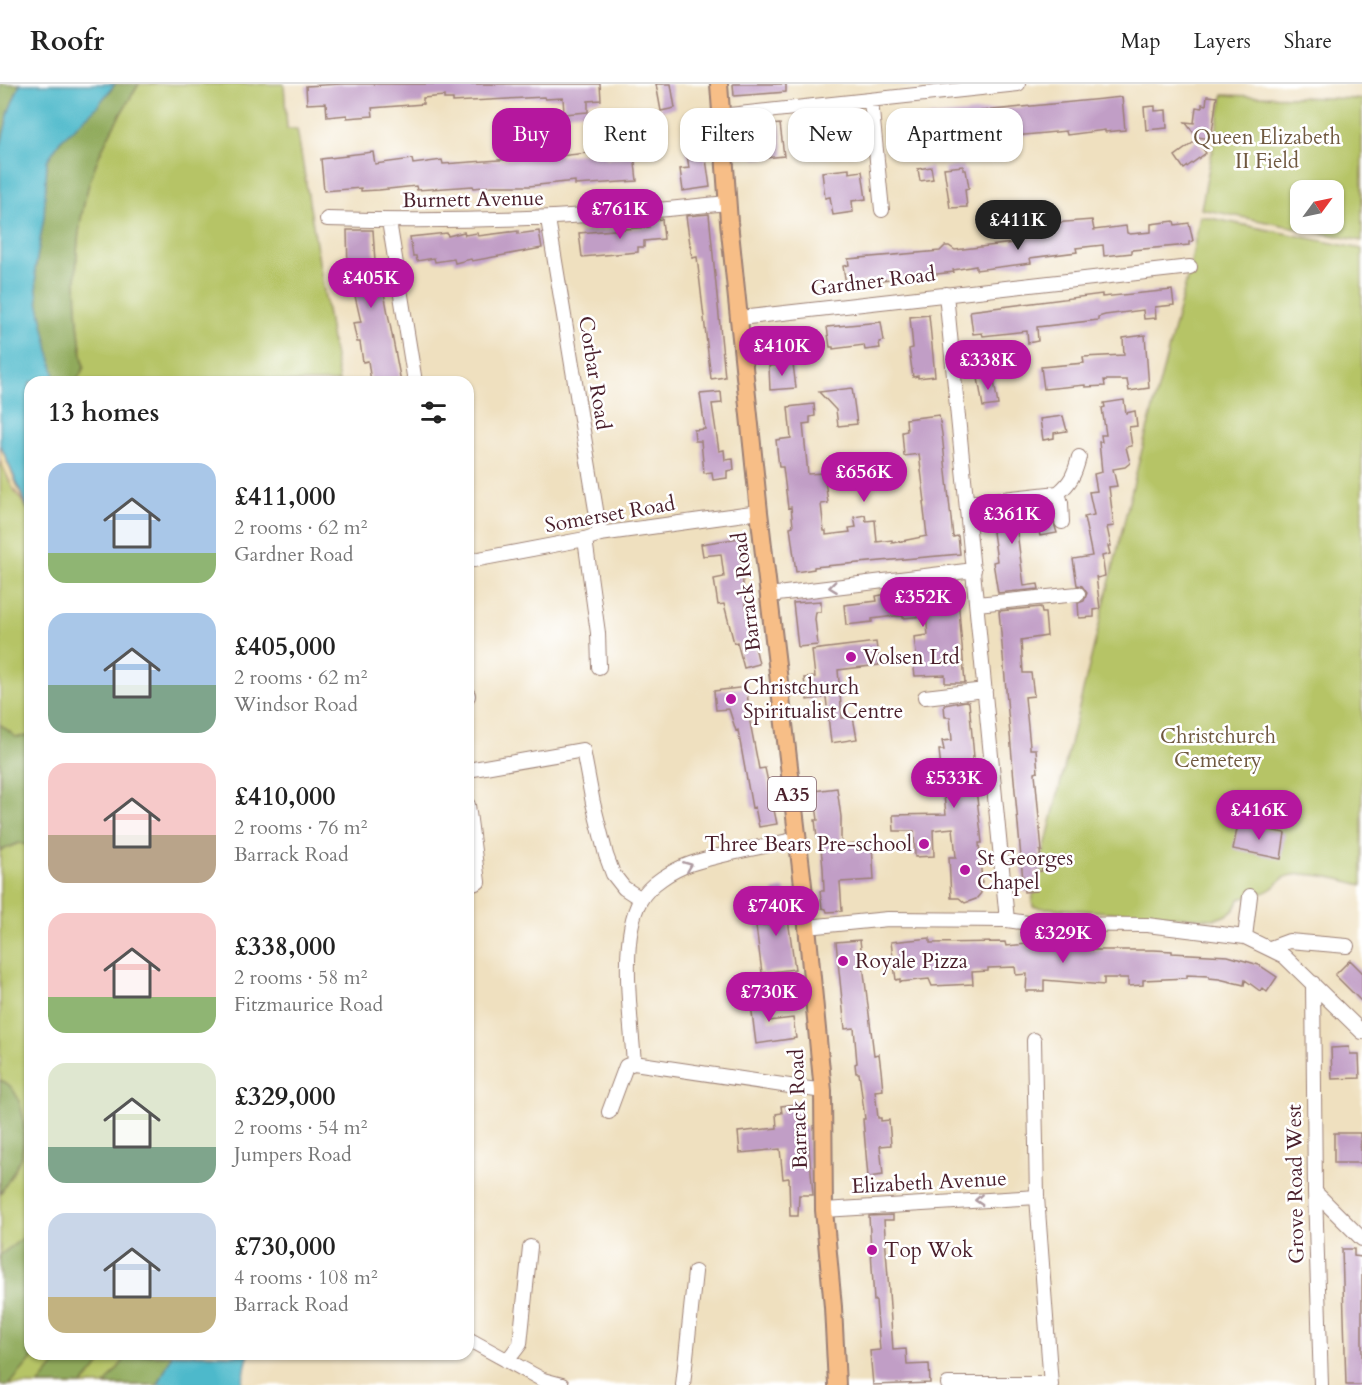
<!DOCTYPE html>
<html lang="en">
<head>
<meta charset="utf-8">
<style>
	body { margin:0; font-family:Cardo,serif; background:#f2f2f2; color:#222; height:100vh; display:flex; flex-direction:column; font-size:22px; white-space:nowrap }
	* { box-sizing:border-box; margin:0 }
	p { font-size:20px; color:#767676 }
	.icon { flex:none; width:33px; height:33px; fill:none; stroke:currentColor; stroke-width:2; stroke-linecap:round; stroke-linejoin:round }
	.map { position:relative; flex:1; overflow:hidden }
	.sheet { position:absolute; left:24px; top:292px; width:450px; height:984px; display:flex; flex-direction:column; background:#fff; border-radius:18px; box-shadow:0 2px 4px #0004 }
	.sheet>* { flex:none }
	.guide { position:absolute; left:492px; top:24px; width:570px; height:54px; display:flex; gap:12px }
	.needle { width:39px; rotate:57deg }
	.controls { position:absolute; left:1290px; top:96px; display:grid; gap:12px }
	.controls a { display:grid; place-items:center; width:54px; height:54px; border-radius:12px; background:#fff; box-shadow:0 2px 4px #0004; font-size:30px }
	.price { position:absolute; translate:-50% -51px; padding:0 14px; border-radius:21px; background:#b5179e; color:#fff; font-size:20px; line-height:39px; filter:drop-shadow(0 2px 3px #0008) }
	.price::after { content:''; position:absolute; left:50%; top:36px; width:18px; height:14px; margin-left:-9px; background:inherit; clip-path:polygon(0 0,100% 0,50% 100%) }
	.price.active { background:#222; color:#fff }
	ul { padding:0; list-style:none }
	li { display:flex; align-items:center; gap:18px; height:150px; padding:0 24px }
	li span { display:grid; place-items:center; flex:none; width:168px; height:120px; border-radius:18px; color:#555 }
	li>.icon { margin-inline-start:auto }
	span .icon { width:72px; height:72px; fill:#fffc; stroke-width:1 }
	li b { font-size:26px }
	h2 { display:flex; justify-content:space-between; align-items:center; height:72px; padding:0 24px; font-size:26px }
	.tag { padding:0 21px; border-radius:18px; background:#fff; box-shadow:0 2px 4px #0004; font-size:21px; line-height:54px }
	.tag.active { background:#b5179e; color:#fff }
	header { display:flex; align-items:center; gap:36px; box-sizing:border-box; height:84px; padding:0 30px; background:#fff; border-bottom:2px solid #e0e0e0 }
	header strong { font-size:28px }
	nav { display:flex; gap:33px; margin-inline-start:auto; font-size:21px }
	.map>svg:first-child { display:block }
</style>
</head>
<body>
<header>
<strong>Roofr</strong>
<nav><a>Map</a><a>Layers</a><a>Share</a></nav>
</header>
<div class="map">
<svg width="1362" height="1301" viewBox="0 0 1362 1301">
	<rect width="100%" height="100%" fill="#fff"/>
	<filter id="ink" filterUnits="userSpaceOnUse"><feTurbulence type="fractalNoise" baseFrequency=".0167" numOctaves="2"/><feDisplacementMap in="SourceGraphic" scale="12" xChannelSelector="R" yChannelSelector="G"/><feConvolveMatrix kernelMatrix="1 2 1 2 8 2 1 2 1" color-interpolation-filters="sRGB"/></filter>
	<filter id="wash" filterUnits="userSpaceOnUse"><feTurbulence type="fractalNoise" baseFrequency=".008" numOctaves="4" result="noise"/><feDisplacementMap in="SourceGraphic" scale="24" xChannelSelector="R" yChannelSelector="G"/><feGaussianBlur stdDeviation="1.35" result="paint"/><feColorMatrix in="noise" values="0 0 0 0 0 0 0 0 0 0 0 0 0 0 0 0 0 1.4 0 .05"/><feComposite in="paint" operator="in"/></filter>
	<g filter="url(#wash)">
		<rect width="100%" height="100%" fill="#efe0bf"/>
		<!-- green -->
		<path fill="#b6c466" stroke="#807248" stroke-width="1.5" fill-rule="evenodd" d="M139 0H284L287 45H297L339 298H56L54 292 65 297 84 284C71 208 71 125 107 55 116 36 128 18 139 0Z
			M1223 11 1362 15V157L1201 125ZM1334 106V140H1300V106Z
			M1200 132 1362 165V801C1343 796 1305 785 1286 793 1280 795 1277 801 1271 805 1262 811 1250 812 1239 815 1236 829 1225 834 1211 835L1033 823 1032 816 1138 381 1190 183Z
			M0 376 13 404 30 429V1270L172 1271 158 1301H0Z"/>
		<!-- forest -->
		<path fill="#90aa5b" stroke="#6d6443" stroke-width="1.5" d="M0 0H20L9 27 0 65Z
			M115 0H139C128 18 116 36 107 55 71 125 71 208 84 284L77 296 65 297 54 292 38 217 35 186 44 133 47 77 60 57 110 7Z
			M0 640 16 653 30 652V762L19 759 0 767Z
			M0 996C25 1003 29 1056 19 1077 14 1088 7 1099 0 1110Z
			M30 1149V1270L35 1271 12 1298 8 1301H0V1171Z
			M64 1270H108V1271L82 1301H38Z
			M128 1271H172L158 1301H105Z"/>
		<!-- sand -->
		<path fill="#eeda9e" stroke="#9c7c64" stroke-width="1.5" d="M0 360 25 421 13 404 0 376Z"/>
		<!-- water -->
		<path fill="#4eb9cb" stroke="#4c6c7b" stroke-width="1.5" d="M20 0H115L95 25 60 57 47 77 44 133 35 186 38 217 56 298H30V429L0 360V65L9 27Z
			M172 1271V1270L249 1271C244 1281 246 1291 241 1301H158Z"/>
		<g id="blocks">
			<!-- building -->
			<path fill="#c19ec6" d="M341 0H600L601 16 588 17V28L564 30 563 14 545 15 544 13 453 18V15H444V12L423 14V20L372 24 373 32 347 34V31L327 33 326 19 307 20 306 2Z
				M656 0H671L675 24 661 27Z
				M733 0H786V8L734 12Z
				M1207 12 1217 13 1211 55 1197 53 1185 38 1194 39 1196 23 1202 24V20L1206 21Z
				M1122 13 1125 46 1105 48V46L1067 51 1066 47 984 55V49L963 51V54L892 60 890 50 894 49 892 36Z
				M1155 22V27L1166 26 1167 44 1146 46 1144 23Z
				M700 33 710 103 683 107 680 85 689 84 685 58H687L685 35Z
				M862 37 864 54 845 59 840 40Z
				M780 40 784 72 755 75 751 43Z
				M1197 56 1206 69 1184 85 1175 72Z
				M559 66 560 72 605 67 606 75 634 70 637 97 575 101V97L529 102H492L474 104 473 102 417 106 416 102 379 106 361 107V104L324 107 321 75 347 72 346 71 373 68 375 80 412 75 413 80 442 76 443 80 526 74 525 70Z
				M963 82V86H966L969 104 965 105 967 123 950 124 944 84Z
				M931 83 933 95 920 97 918 85Z
				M849 85V89L862 87 866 115 852 117 853 128 833 131 830 113 825 114 822 88Z
				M709 130 725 293 711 295 697 173 692 174 686 132Z
				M662 135 664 155 644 157V163H638V168L582 173 579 149 649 143 648 137Z
				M1092 136 1094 146 1126 142 1127 149 1130 150 1151 148V140L1174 137 1175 141 1189 139 1193 157 1189 158V161L1132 166V169L1104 172 1103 161 1076 164 1077 168 1030 174 1031 179 976 186V182L953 186 954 188 846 200 843 182 849 181 848 175 940 167 945 162H949L955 166 1013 159V155L1038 153 1039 140Z
				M347 146H373L376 194 381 193 401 298H371L368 277 363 278 360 258H357L353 239 361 238 349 186H348Z
				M518 147V150L539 147 542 164 472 177 471 175 455 179 454 175 435 178 434 174 417 177 416 172H413L410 153 447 149 448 152 464 148 465 151 477 149 478 152Z
				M1172 206 1174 221 1155 223 1156 234 1144 235 1143 226 1105 231 1098 233V236L1037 243 1038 257 1028 259 1027 247 983 252 982 249 973 250 970 227 1102 210V213Z
				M929 231 935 292 918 294V292L913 293 909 265 913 264 910 233Z
				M881 238 884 257 879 258 880 264 865 266 864 261 833 265V263H830L827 243Z
				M1145 251 1149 304 1129 307 1127 296H1104L1105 302 1085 303V301L1044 305 1041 283 1084 279 1083 273 1124 271 1123 254Z
				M793 280 796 304 770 306 769 282Z
				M993 291 998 321 983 323 978 294Z
				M852 304 857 340 838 342 836 326 819 308Z
				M721 308 722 319 712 320 719 367 724 366 725 376 733 375 734 386 727 387V394L713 396 712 388 704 389 701 357H695L694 346 705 345 700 310Z
				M1124 316 1126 329 1135 327 1137 342 1129 343 1132 362 1126 363 1130 379 1125 383 1113 385 1117 402 1109 403 1114 442 1107 443 1111 462H1108L1110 470 1102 472 1105 492 1097 494 1096 492 1100 525 1094 526V533L1079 534 1078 519 1084 517 1087 509 1082 502 1077 501 1073 475 1092 472 1084 433 1094 431 1089 408 1097 407 1094 390 1102 388 1099 358H1102L1101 351H1106L1102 324 1105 323 1104 319Z
				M814 320 815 332 810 333V339L803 340 808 390 824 389 828 419 821 420 824 447H826V451L850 448 849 444 856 443 854 433 865 431 866 437 875 436 877 458 892 456V459L927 452 923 418H925L919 370 904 372 902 348 907 347 906 335 939 331 942 350 953 453 958 452 960 470 814 483V485L796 488 790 443 793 442 791 423 788 424 783 383H779L776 356 791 354 788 323Z
				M1063 332 1067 347 1054 349V354L1043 356 1040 335Z
				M881 379 882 390 871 391 869 381Z
				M1044 420 1047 436 1016 440 1024 502 1038 500 1039 505 998 509 993 478 997 477 990 426Z
				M1053 436 1057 449 1040 452 1037 439Z
				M740 454 743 473 740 474 745 517 759 580 744 584 737 558 734 559 724 520 718 521 714 495 724 493 721 470 703 472 701 460Z
				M957 502 965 599H945V591L915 592 913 577H917L914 553 928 551 926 532 903 534V532H894L872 535V538L846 541 844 521 877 517 876 512 909 506V508Z
				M821 517V528H816L815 535 818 561 798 563 793 519Z
				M1041 523 1042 529H1045L1047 552 1021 556 1023 589H1031L1034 612 1025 613 1030 662V665H1036L1038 688 1035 689 1042 767H1040L1042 787 1035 788 1037 807 1024 808 999 527Z
				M876 558 879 581 838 586 842 634 853 633 857 655 831 659 826 613 807 616 804 594 815 593 812 566Z
				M747 603 749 633 759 685 765 684 777 740 759 743 755 723 752 724 738 646 736 647 729 625 716 626 714 607Z
				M966 617 969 618 974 673H972L975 705H976L982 759H979L982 799 979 800 981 809 976 815 965 819 959 814H951L949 773H956L953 744 933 746 934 772 915 773 914 747H894L893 731 946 730 939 666H944L942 657 952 656 950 633H945L944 621Z
				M837 704 841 733V761L872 759 874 796 840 798 842 827 827 828 826 825 822 824 820 807H824L823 784 820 754H817L815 736H818L814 707Z
				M1238 740 1285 749 1281 775 1233 765Z
				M784 804 789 821H786L795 885 762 889 756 842 773 840 768 817 775 816 773 807Z
				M930 854V859L1005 858 1006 862 1027 860V862L1095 866H1154L1172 867V869L1228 872 1259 881 1277 893 1267 908 1262 904 1260 907 1245 896 1244 901 1219 895 1209 894V892L1187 891V894L1143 896V901L1128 902V894H1104V901L1044 896V907H1026L1027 890 1016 891 1015 883 988 884V887L972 888 973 900 932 902 929 895 900 898V895L896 896 891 858Z
				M860 856 874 971 879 970 881 986 883 1006 875 1007 878 1034H881V1037L889 1036 891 1061 880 1062 883 1091 868 1093 863 1035H865L859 989H856L855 980 857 979 854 944 845 945 836 858Z
				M1350 876 1362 888V918L1335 891Z
				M766 911 769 937 793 934 796 954 756 960 750 913Z
				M1349 963 1350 970H1359L1360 994 1332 995 1331 964Z
				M798 1020 801 1042H807L813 1111H799L798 1132H790L789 1094 783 1095 780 1065 740 1069 738 1048 777 1044 776 1030 782 1029 781 1022Z
				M1334 1049H1360L1361 1079H1334Z
				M893 1131V1136H884L893 1266 906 1265 907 1281 929 1280 930 1299 873 1301 870 1267 880 1266 876 1217H874L869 1132Z
				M1342 1165H1354V1172L1362 1173V1301H1346Z"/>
		</g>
	</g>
	<g filter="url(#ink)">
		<use href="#blocks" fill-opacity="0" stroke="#9c8075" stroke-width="1.5"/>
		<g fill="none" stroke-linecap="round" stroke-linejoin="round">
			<!-- minor casing -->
			<g stroke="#9c8075" stroke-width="16">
				<path id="minor" d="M871 17 882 126
					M720 32 1018 0
					M327 135C461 139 594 134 727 119
					M548 135 600 450
					M389 137 415 298
					M946 210 1007 836
					M740 234 1190 183
					M1058 409 1061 419 1062 438
					M967 419 1058 409C1071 399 1075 389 1079 373
					M585 455 598 549 599 583
					M468 477 585 455 600 450 759 428
					M769 511 974 486
					M977 520 1078 510
					M468 611V612
					M925 613 985 606
					M468 686 583 666 593 719 606 771 613 790 624 804 641 815
					M468 721 478 798 468 802
					M807 843 888 835 1007 836 1035 840 1147 841 1245 853 1284 872 1362 948
					M1245 853 1250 812
					M1270 864 1289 857 1347 862
					M1313 899 1315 1108 1321 1301
					M1034 956 1037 1113 1051 1301
					M634 979 823 1007
					M609 1028 626 982 634 979C631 936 619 854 640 817 649 800 673 786 690 780 723 769 763 763 797 755
					M1315 1108 1362 1155
					M824 1126 1037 1113
					M468 1255 543 1296 562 1301
					M507 1277 520 1260 530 1163
					M948 1300H1051
					M683 1301 695 1188"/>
			</g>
			<!-- major casing -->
			<g stroke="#9c8075" stroke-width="20">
				<path id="major" d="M719 0 729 138 759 428 803 801 823 1007 824 1126 833 1223 837 1301"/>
			</g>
			<!-- minor -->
			<use href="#minor" stroke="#fff" stroke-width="14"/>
			<!-- major -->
			<use href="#major" stroke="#f7be87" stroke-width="16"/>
		</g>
		<!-- one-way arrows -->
		<defs><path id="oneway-chevron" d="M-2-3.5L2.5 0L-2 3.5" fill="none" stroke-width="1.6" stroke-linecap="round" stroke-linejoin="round" transform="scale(1.5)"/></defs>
		<g stroke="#ae9aa0">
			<use href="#oneway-chevron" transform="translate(833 503) rotate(173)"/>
			<use href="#oneway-chevron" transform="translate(688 782) rotate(-22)"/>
			<use href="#oneway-chevron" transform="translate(979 1116) rotate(177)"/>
		</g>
	</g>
	<!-- markers -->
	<g fill="#b5179e" stroke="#fff" stroke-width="2">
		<circle cx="851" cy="573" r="6"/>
		<circle cx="731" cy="615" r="6"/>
		<circle cx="924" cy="760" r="6"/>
		<circle cx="965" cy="786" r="6"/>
		<circle cx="843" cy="877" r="6"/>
		<circle cx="872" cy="1166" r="6"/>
	</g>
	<g text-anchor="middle" stroke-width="5" stroke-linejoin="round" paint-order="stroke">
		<!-- shield labels -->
		<rect fill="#fff" stroke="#80626b" stroke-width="1.5" x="768" y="693" width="48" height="34" rx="4.5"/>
		<g font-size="20" font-weight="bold" fill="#4a1f2b">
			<text x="792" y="717">A35</text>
		</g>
		<!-- park labels -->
		<g font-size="21" fill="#705940" stroke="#fff">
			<text x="1267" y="60">Queen Elizabeth<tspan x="1267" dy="24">II Field</tspan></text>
			<text x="1218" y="659">Christchurch<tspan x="1218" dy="24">Cemetery</tspan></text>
		</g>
		<!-- street labels -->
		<g font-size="21" fill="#4a1f2b" stroke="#fff">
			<text transform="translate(473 115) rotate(-1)" y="7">Burnett Avenue</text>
			<text transform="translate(873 197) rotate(-7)" y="7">Gardner Road</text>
			<text transform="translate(595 289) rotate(81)" y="7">Corbar Road</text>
			<text transform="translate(610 430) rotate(-10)" y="7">Somerset Road</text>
			<text transform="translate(746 508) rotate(-97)" y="7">Barrack Road</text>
			<text transform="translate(798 1025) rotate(-92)" y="7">Barrack Road</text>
			<text transform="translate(929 1098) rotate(-3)" y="7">Elizabeth Avenue</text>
			<text transform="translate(1295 1100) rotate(-91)" y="7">Grove Road West</text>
		</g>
		<!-- poi labels -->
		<g font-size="21" fill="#4a1f2b" stroke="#fff" text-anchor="start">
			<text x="863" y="580">Volsen Ltd</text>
			<text x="743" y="610">Christchurch<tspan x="743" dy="24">Spiritualist Centre</tspan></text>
			<text x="912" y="767" text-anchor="end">Three Bears Pre-school</text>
			<text x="977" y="781">St Georges<tspan x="977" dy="24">Chapel</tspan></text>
			<text x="855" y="884">Royale Pizza</text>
			<text x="884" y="1173">Top Wok</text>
		</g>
	</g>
</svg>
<div class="controls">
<a><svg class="needle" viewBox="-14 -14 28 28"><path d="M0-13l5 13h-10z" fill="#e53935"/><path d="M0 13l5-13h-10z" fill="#767676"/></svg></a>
</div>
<b class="price" style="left:620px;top:156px">£761K</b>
<b class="price active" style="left:1018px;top:167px">£411K</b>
<b class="price" style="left:371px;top:225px">£405K</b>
<b class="price" style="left:782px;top:293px">£410K</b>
<b class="price" style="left:988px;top:307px">£338K</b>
<b class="price" style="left:864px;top:419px">£656K</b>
<b class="price" style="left:1012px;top:461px">£361K</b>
<b class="price" style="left:923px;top:544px">£352K</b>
<b class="price" style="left:954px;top:725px">£533K</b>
<b class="price" style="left:1259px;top:757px">£416K</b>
<b class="price" style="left:776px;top:853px">£740K</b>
<b class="price" style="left:1063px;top:880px">£329K</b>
<b class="price" style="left:769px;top:939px">£730K</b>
<div class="guide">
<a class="tag active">Buy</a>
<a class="tag">Rent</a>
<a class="tag">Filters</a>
<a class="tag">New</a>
<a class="tag">Apartment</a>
</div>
<section class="sheet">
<h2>13 homes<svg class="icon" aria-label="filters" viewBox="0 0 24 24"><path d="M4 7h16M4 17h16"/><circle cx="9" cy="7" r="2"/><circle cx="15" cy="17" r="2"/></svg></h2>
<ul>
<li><span style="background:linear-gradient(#a9c7e8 75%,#8fb573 0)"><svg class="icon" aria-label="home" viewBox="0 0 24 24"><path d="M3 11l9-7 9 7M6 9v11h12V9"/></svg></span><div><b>£411,000</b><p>2 rooms · 62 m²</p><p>Gardner Road</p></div></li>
<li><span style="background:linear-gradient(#a9c7e8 60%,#7fa58c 0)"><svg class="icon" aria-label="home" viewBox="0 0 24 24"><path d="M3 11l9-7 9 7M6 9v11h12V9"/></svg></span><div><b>£405,000</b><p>2 rooms · 62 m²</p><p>Windsor Road</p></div></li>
<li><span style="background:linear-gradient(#f6c9c9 60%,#b9a48a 0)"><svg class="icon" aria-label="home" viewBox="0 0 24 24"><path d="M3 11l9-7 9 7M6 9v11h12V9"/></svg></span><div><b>£410,000</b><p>2 rooms · 76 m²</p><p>Barrack Road</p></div></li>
<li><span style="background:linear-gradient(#f6c9c9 70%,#8fb573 0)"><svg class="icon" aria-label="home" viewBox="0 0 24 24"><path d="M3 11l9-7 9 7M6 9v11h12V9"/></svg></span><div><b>£338,000</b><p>2 rooms · 58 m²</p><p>Fitzmaurice Road</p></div></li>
<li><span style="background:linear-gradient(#dfe7d0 70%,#7fa58c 0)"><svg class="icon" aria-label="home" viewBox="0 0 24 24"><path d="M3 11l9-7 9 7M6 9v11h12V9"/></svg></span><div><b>£329,000</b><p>2 rooms · 54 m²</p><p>Jumpers Road</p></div></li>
<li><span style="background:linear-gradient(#c9d6e8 70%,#c2b280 0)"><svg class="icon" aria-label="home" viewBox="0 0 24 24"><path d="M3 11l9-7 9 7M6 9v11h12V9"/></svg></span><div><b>£730,000</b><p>4 rooms · 108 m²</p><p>Barrack Road</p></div></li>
</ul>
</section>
</div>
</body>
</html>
